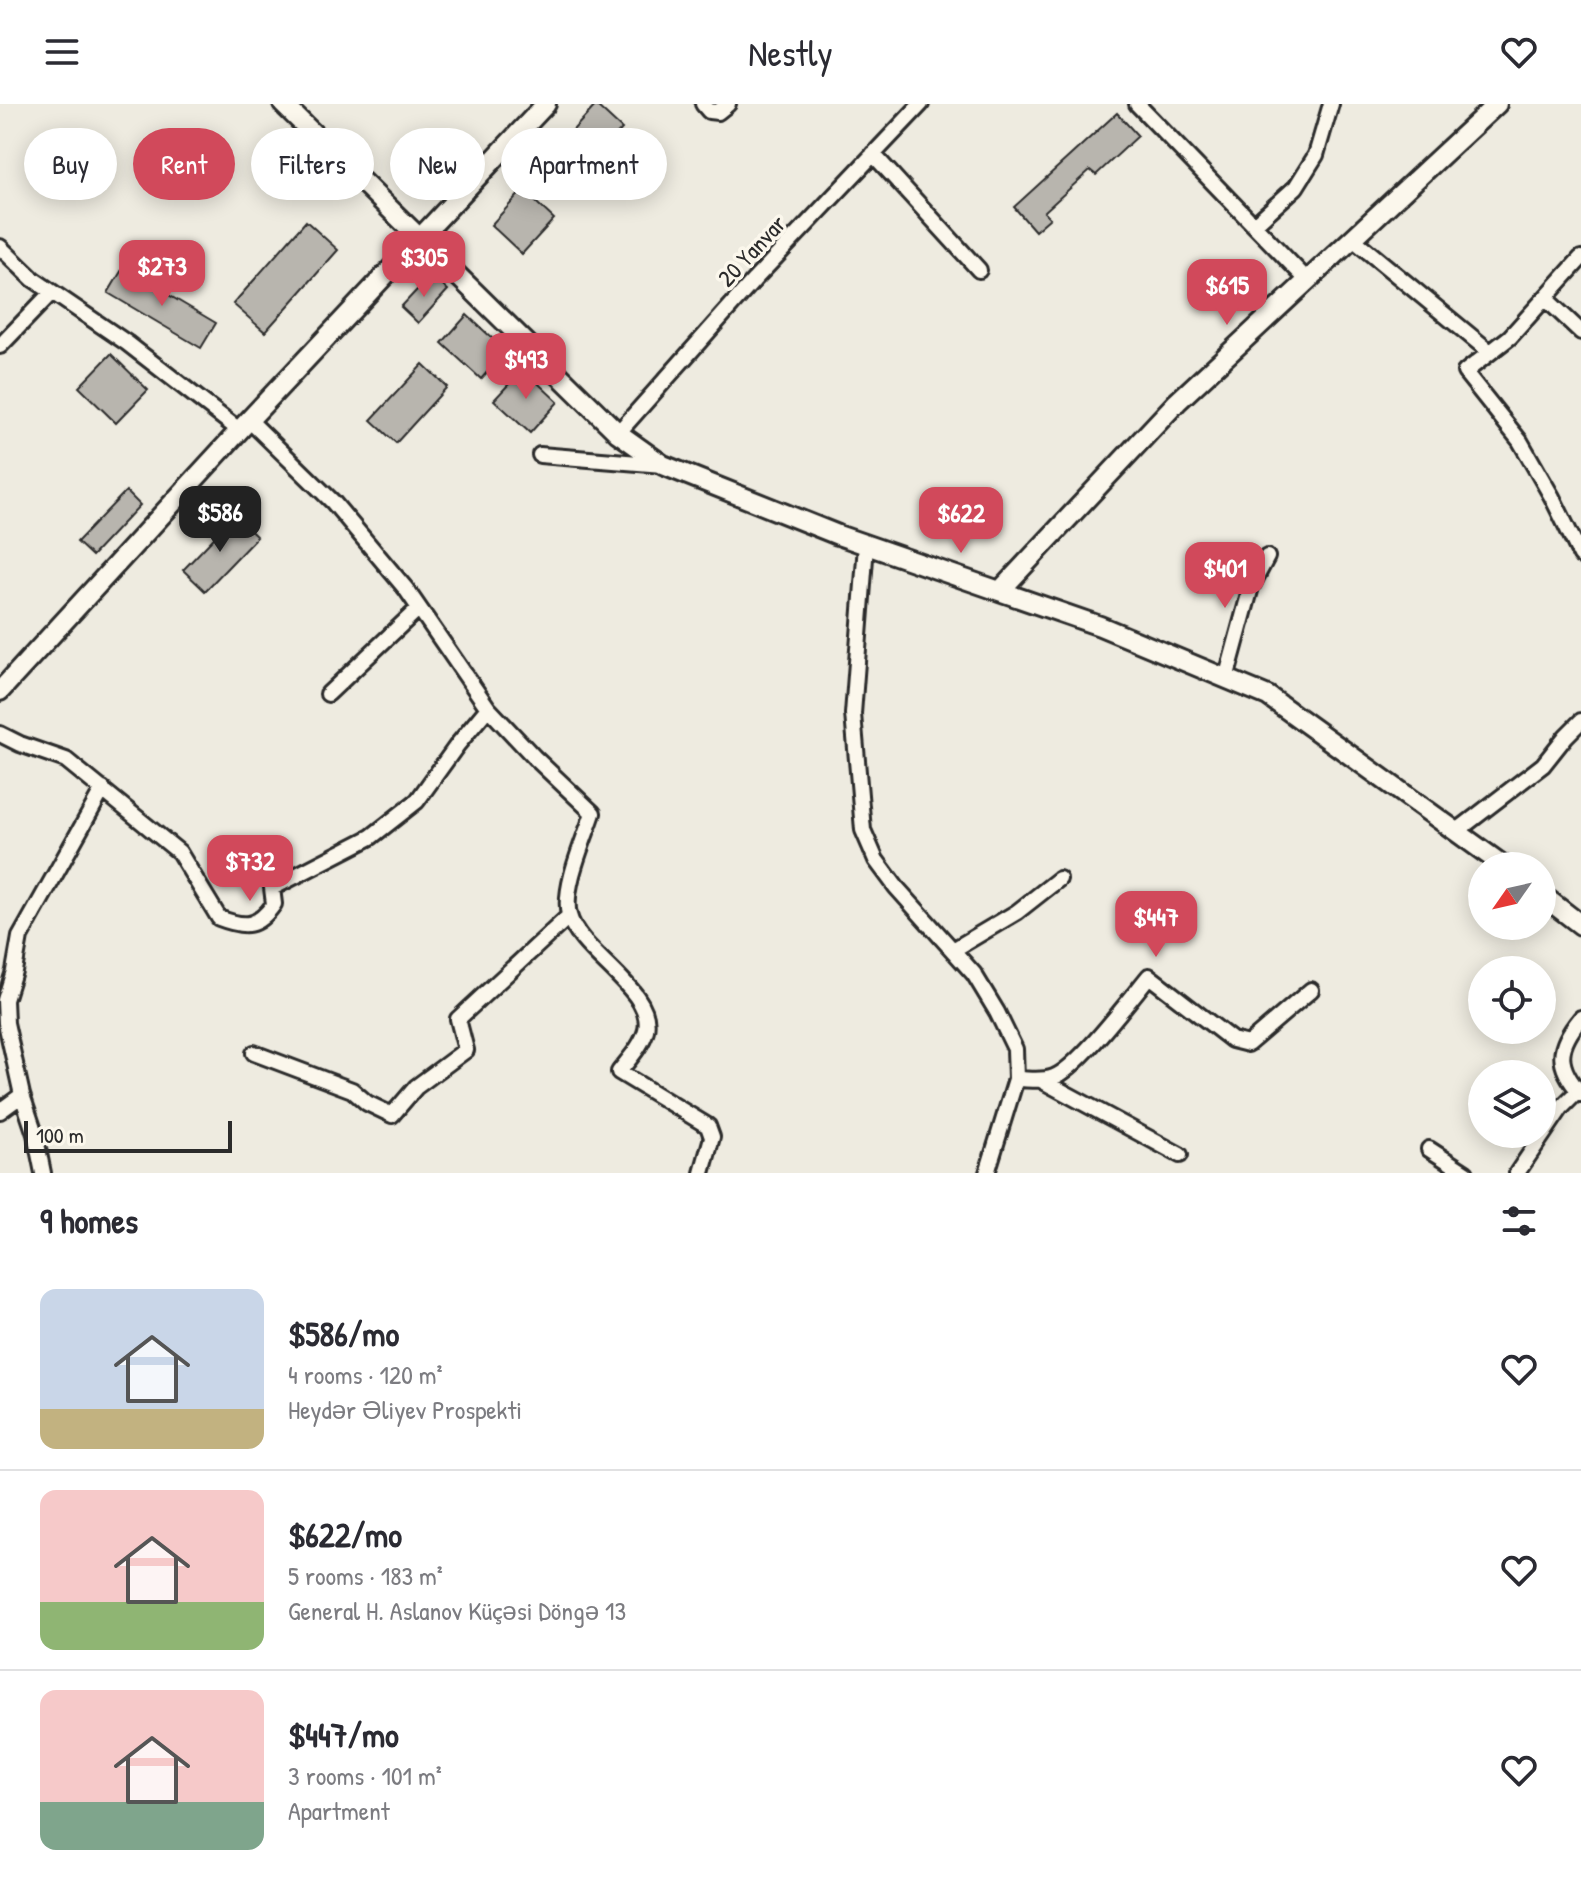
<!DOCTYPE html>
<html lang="en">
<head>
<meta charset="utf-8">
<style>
	body { margin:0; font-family:"Patrick Hand",sans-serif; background:#f7f7f7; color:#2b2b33; height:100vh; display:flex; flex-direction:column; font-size:30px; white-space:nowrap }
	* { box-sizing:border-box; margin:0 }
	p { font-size:26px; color:#7c7c81 }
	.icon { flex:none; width:44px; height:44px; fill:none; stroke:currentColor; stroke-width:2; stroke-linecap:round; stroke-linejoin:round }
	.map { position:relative; height:1069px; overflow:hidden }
	.side { display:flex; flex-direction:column; background:#fff; flex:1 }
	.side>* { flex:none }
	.hud { position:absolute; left:24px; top:24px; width:800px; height:72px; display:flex; gap:16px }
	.needle { width:52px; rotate:236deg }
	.fabs { position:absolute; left:1468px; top:748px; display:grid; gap:16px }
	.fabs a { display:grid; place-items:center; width:88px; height:88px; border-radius:50%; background:#fff; box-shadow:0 4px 20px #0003; font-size:40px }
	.scale { position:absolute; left:24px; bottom:20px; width:208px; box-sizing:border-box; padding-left:8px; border:4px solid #2b2b2b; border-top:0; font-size:22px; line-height:28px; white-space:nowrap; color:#2b2b2b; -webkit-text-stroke:6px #fbf7ec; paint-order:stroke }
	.price { position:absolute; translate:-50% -68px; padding:0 18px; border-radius:16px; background:#d1495b; color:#fff; font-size:26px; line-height:52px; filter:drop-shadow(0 2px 4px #0008) }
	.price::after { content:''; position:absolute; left:50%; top:48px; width:24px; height:18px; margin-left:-12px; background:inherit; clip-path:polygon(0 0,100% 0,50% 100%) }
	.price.on { background:#222; color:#fff }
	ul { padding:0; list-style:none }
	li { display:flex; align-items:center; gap:24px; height:200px; padding:0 40px }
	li+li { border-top:2px solid #e1e1e2 }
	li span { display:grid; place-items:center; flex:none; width:224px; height:160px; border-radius:16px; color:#555 }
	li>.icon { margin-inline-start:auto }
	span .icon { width:96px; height:96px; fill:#fffc; stroke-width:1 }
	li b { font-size:34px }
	h2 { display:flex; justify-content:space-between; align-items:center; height:96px; padding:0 40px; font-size:34px }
	.chip { padding:0 28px; border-radius:36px; background:#fff; box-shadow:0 4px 20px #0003; font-size:28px; line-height:72px }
	.chip.on { background:#d1495b; color:#fff }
	header { display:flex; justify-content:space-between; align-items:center; height:104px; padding:0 40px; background:#fff; font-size:36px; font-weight:600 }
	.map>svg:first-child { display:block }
</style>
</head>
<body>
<header><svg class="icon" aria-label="menu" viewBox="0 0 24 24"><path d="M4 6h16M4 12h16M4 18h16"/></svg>Nestly<svg class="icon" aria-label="heart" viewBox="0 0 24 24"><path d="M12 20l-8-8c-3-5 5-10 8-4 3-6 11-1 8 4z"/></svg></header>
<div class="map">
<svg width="1581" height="1069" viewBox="0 0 1581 1069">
	<rect width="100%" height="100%" fill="#eeebe0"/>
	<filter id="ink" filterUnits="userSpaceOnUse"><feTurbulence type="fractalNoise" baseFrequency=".0125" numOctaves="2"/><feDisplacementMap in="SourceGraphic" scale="16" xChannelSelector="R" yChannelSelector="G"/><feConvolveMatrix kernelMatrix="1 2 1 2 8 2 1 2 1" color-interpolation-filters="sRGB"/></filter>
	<g filter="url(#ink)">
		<!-- building -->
		<path fill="#b8b5ae" stroke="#2b2b2b" stroke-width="2" d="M596 1 622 25 566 86 540 62Z
			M1117 9 1138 32 1096 71 1090 66 1044 108 1050 114 1035 127 1014 103Z
			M523 86 554 115 522 150 491 121Z
			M306 117 338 146 265 228 233 200Z
			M123 164 216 219 201 244 108 189Z
			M431 171 448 186 418 219 401 203Z
			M467 211 506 247 481 275 442 239Z
			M111 250 148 286 116 319 79 283Z
			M423 260 447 283 396 339 371 316Z
			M523 265 558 298 530 329 494 296Z
			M126 387 140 401 92 452 77 438Z
			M235 412 257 433 205 487 183 466Z"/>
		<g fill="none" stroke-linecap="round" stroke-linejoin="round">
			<!-- street casing -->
			<g stroke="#2b2b2b" stroke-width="20">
				<path id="street" d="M703 0 709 7 718 8 728 0
					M1137 0 1308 177
					M873 50 979 166
					M1254 121 1296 83 1316 51 1331 0
					M1353 135 1490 248
					M0 143 33 175 127 239 239 326
					M1581 154 1510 233 1465 268 1520 337 1552 393 1581 452
					M1545 194 1581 228
					M0 242 52 188
					M249 316 333 398 406 485 488 604 534 653 593 709C585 734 562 784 569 811 578 849 655 886 646 926 642 942 628 956 619 968L708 1022 712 1033 702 1069
					M618 329 754 176 921 0
					M540 351 663 361
					M866 441 853 610 863 726 876 756 896 783 974 870 997 908 1015 945 1016 975 987 1069
					M1226 575 1251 483 1267 453
					M328 590 419 504
					M0 630 20 640 66 656 179 748 219 814C245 824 257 824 274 800L272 784 371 733 417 697 458 640 488 604
					M1457 727 1543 661 1566 632 1581 617
					M953 846 1017 808 1059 775
					M1581 914C1557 943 1555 961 1581 990
					M254 949 352 986 367 999 392 1011 416 983 466 946 458 915 569 812
					M1016 975C1029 975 1042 978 1054 973 1079 963 1130 895 1149 872L1232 936 1248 940 1311 886
					M1041 976 1180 1051
					M0 1007 22 991
					M1429 1045 1466 1069
					M43 1069 35 1030 22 991 6 919 5 896 14 867 20 833 103 685
					M1517 1069 1561 1004 1578 987"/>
			</g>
			<!-- secondary casing -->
			<g stroke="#2b2b2b" stroke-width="24">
				<path id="secondary" d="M283 0 618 329 663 361 838 431 1100 522 1268 592 1504 762
					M1000 487 1177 298 1497 0
					M0 587 249 316 546 0
					M1542 791 1581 821"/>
			</g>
			<!-- street -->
			<use href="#street" stroke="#fbf7ec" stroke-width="14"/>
			<!-- secondary -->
			<use href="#secondary" stroke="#fbf7ec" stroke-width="18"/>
		</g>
	</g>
	<g text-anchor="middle" stroke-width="7" stroke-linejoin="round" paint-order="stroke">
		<!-- street labels -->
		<g font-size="24" fill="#2b2b2b" stroke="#fbf7ec">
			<text transform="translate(752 147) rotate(-47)" y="8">20 Yanvar</text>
		</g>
	</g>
</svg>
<div class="fabs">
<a><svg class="needle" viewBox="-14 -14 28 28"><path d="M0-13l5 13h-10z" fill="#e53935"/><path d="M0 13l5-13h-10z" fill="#7c7c81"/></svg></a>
<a><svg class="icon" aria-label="locate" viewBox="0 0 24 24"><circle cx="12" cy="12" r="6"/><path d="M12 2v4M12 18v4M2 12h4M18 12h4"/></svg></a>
<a><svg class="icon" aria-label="layers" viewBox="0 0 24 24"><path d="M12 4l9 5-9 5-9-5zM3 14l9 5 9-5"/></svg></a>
</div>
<div class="scale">100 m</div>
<b class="price" style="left:424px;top:195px">$305</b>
<b class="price" style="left:162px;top:204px">$273</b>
<b class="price" style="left:1227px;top:223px">$615</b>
<b class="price" style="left:526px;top:297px">$493</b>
<b class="price on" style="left:220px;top:450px">$586</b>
<b class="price" style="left:961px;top:451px">$622</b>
<b class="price" style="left:1225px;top:506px">$401</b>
<b class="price" style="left:250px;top:799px">$732</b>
<b class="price" style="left:1156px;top:855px">$447</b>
<div class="hud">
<a class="chip">Buy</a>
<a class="chip on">Rent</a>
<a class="chip">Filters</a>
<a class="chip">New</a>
<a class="chip">Apartment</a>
</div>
</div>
<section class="side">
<h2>9 homes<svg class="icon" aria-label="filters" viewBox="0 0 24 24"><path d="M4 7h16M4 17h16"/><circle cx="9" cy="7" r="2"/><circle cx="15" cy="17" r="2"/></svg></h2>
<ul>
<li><span style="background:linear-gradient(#c9d6e8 75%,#c2b280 0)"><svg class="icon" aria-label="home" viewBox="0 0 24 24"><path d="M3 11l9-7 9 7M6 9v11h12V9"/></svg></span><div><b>$586/mo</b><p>4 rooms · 120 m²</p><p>Heydər Əliyev Prospekti</p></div><svg class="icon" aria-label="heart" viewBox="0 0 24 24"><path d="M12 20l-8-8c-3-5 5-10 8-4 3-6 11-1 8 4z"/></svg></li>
<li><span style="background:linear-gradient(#f6c9c9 70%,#8fb573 0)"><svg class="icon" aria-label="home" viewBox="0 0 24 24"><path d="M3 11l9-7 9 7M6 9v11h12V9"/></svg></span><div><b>$622/mo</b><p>5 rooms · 183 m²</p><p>General H. Aslanov Küçəsi Döngə 13</p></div><svg class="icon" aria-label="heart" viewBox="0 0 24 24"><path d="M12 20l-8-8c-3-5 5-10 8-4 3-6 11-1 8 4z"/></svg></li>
<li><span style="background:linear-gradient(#f6c9c9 70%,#7fa58c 0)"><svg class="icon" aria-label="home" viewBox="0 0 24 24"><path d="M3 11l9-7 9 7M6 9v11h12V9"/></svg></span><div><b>$447/mo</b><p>3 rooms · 101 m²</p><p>Apartment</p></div><svg class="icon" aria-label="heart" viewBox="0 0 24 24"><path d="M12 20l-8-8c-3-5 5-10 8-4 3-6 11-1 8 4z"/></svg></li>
</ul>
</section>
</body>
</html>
